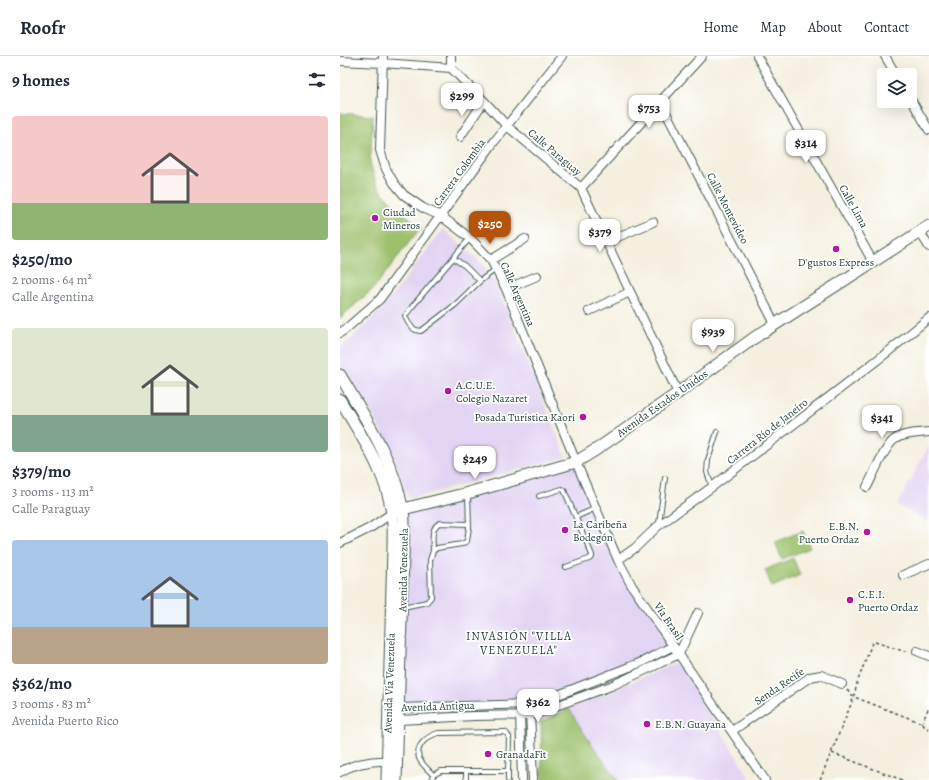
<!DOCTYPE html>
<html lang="en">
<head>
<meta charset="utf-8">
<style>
	body { margin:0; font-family:Alegreya,serif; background:#f6f6f7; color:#1f2937; height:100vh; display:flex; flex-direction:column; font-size:15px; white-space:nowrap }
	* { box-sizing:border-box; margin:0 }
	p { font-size:13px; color:#747a83 }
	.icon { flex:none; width:22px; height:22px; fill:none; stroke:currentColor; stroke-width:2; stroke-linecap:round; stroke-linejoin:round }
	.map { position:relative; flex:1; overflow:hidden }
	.drawer { display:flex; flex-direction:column; background:#fff; width:340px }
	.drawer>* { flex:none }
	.buttons { position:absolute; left:537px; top:12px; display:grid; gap:8px }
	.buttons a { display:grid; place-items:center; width:40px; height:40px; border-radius:4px; background:#fff; box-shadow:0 4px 16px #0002; font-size:20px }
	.price { position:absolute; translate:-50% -34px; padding:0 9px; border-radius:8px; background:#fff; color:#222; font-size:13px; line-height:26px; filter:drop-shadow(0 1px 2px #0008) }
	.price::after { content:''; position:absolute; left:50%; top:24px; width:12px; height:9px; margin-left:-6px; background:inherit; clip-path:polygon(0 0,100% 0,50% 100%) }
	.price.active { background:#b45309; color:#fff }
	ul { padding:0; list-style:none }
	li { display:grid; align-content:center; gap:8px; height:212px; padding:0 12px }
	li span { display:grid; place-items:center; height:124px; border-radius:4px; color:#555 }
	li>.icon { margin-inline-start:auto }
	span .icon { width:72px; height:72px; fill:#fffc; stroke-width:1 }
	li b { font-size:17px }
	h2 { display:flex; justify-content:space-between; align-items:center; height:48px; padding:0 12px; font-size:17px }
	header { display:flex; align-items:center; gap:24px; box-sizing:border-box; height:56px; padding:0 20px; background:#fff; border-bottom:1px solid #e0e1e3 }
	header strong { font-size:19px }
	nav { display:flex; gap:22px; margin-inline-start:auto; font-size:14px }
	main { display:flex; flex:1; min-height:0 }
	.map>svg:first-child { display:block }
</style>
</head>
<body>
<header>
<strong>Roofr</strong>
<nav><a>Home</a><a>Map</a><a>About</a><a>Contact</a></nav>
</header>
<main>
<section class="drawer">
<h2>9 homes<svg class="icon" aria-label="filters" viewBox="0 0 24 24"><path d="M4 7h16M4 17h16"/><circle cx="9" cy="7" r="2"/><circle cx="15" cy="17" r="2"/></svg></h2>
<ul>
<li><span style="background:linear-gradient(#f6c9c9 70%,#8fb573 0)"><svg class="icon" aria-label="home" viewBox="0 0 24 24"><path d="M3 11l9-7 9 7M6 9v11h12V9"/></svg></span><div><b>$250/mo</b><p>2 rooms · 64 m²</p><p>Calle Argentina</p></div></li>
<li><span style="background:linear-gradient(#dfe7d0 70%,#7fa58c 0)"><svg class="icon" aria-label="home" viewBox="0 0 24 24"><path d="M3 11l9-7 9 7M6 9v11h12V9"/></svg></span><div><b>$379/mo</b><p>3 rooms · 113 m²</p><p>Calle Paraguay</p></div></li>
<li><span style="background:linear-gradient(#a9c7e8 70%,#b9a48a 0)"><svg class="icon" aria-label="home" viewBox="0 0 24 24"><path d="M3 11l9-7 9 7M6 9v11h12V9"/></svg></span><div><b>$362/mo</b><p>3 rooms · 83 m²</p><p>Avenida Puerto Rico</p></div></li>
</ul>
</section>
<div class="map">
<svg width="589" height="724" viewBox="0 0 589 724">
	<rect width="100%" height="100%" fill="#fff"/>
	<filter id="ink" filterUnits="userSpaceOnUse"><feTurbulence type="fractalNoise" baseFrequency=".025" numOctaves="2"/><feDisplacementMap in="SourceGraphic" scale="8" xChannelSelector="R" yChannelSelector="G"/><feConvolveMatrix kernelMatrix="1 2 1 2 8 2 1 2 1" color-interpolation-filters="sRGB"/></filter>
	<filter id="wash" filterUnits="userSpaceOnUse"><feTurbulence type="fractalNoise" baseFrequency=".012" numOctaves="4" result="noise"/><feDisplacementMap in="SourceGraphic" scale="16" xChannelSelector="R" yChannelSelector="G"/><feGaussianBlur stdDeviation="0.9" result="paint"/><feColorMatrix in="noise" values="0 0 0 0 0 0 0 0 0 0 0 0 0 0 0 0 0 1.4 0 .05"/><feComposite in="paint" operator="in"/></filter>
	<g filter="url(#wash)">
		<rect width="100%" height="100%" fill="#f4efde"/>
		<!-- built -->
		<path fill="#e2d4f3" d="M103 173 141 206 157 230 226 401 69 443 51 395 34 362 0 308V290L9 285 44 251Z
			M589 390V465L557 449Z
			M236 406 278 504 333 590 189 648 59 652 63 453Z
			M339 606 411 724H278L248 683 229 653Z"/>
		<!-- green -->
		<path fill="#9cc16c" stroke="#5e7f50" d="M0 57 33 60 30 106 36 127 43 137 58 153 81 171 33 233 0 262Z
			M463 475 470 492 442 503 435 486Z
			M453 502 460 519 432 531 425 514Z
			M229 653 248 683 278 724H202L201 666Z"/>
	</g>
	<g filter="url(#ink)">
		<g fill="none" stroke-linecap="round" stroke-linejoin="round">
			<!-- lane casing -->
			<g stroke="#3f584e" stroke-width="6">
				<path id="lane" d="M130 182 71 252 65 260C68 268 73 275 81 275L115 249 140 225 156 213
					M113 202 125 210 140 225
					M372 431 367 416 368 404 377 376
					M199 440 222 433 224 434 252 499V501L249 503 226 511
					M236 461 256 452
					M319 468 325 422
					M93 495C93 486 90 471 100 467L128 468
					M63 551 87 546 91 541 90 504 93 495 97 492 122 488 127 485 129 471 128 438
					M126 715V724
					M93 719C89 714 81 708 79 702 75 689 88 680 98 677L165 676 167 678 169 681 168 715
					M92 724 93 719 101 715H168V724"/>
			</g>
			<!-- street casing -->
			<g stroke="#3f584e" stroke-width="10">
				<path id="street" d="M43 0 40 94 46 113 54 127 64 139 83 152 101 160 130 182 151 204 166 233 236 406 278 504 292 530 425 724
					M417 0 533 206
					M545 0 556 19
					M0 5 43 7 111 12 144 45 167 70 241 132 338 337
					M111 12V0
					M570 42 589 74
					M320 45 435 268
					M120 81 144 45
					M241 132 362 0
					M580 176 589 191
					M266 186 313 166
					M151 204 185 183
					M166 233 197 220
					M249 255 290 236
					M0 277 8 271 40 243 154 86 222 0
					M527 431C533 419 545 390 555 383 564 377 579 377 589 376
					M0 487 30 472 52 457
					M278 504 295 492 318 470 372 431 549 295 589 262
					M563 519 589 508
					M577 595 589 600
					M54 655 59 652 189 648 213 641 302 606 333 590
					M180 655 182 724
					M190 655 193 724
					M54 661 59 664 134 660 191 659 271 630 314 610 339 598 358 557
					M392 675 470 621 481 619 502 628
					M0 716C15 707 35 704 52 705"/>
			</g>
			<!-- secondary casing -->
			<g stroke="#3f584e" stroke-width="13">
				<path id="secondary" d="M0 319C24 360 53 403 62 451 64 457 64 463 64 469L56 724
					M0 344C21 380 47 416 52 458 54 469 53 481 53 492L47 724
					M52 457 63 453 128 437 236 406 257 393 338 337 414 282 589 170"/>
			</g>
			<!-- path -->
			<path stroke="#3f584e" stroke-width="1.5" stroke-dasharray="3 3" stroke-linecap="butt" d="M507 634 514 641 582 667 585 671 589 673
				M582 667 589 651
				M492 697 562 724
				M480 724 514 641 517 627 532 587 535 586 563 595H569"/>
			<!-- lane -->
			<use href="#lane" stroke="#fff" stroke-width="4"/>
			<!-- street -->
			<use href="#street" stroke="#fff" stroke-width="8"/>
			<!-- secondary -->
			<use href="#secondary" stroke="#fff" stroke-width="11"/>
		</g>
	</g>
	<!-- markers -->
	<g fill="#b5179e" stroke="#fff" stroke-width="1.5">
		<circle cx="35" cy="162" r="4"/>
		<circle cx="496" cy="193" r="4"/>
		<circle cx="108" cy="335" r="4"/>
		<circle cx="243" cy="361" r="4"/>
		<circle cx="225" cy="474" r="4"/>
		<circle cx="527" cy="476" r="4"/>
		<circle cx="510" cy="544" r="4"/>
		<circle cx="307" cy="668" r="4"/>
		<circle cx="148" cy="698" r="4"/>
	</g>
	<g text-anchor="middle" stroke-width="3.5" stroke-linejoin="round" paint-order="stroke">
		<!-- street labels -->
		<g font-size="11" fill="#1f3d34" stroke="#fff">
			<text transform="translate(215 96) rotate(40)" y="4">Calle Paraguay</text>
			<text transform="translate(119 116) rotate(-54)" y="4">Carrera Colombia</text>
			<text transform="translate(514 150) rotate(61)" y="4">Calle Lima</text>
			<text transform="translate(388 152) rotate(63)" y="4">Calle Montevideo</text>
			<text transform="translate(178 238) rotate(66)" y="4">Calle Argentina</text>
			<text transform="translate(322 347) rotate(-35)" y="4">Avenida Estados Unidos</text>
			<text transform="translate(427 375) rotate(-38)" y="4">Carrera Río de Janeiro</text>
			<text transform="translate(63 514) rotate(-89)" y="4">Avenida Venezuela</text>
			<text transform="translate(329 565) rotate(56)" y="4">Vía Brasil</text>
			<text transform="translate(49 627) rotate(-88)" y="4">Avenida Vía Venezuela</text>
			<text transform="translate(439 630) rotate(-34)" y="4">Senda Recife</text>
			<text transform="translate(98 650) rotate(-2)" y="4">Avenida Antigua</text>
		</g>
		<!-- poi labels -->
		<g font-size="11" fill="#1f3d34" stroke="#fff" text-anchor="start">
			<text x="43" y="160">Ciudad<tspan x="43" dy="13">Mineros</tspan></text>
			<text x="496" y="210" text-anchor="middle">D'gustos Express</text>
			<text x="116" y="333">A.C.U.E.<tspan x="116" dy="13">Colegio Nazaret</tspan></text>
			<text x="235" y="365" text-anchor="end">Posada Turística Kaori</text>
			<text x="233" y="472">La Caribeña<tspan x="233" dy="13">Bodegón</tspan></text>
			<text x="519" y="474" text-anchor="end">E.B.N.<tspan x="519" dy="13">Puerto Ordaz</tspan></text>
			<text x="518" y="542">C.E.I.<tspan x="518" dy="13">Puerto Ordaz</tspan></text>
			<text x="315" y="672">E.B.N. Guayana</text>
			<text x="156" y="702">GranadaFit</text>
		</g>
		<!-- neighbourhood labels -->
		<g font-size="12" letter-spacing="1" fill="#1f3d34" stroke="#fff">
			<text x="179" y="584">INVASIÓN "VILLA<tspan x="179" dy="14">VENEZUELA"</tspan></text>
		</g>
	</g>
</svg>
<div class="buttons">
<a><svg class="icon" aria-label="layers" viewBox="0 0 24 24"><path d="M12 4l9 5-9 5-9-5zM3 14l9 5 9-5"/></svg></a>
</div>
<b class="price" style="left:122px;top:61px">$299</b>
<b class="price" style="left:309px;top:73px">$753</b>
<b class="price" style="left:466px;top:108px">$314</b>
<b class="price active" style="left:150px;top:189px">$250</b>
<b class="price" style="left:260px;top:197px">$379</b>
<b class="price" style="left:373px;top:297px">$939</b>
<b class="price" style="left:542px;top:383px">$341</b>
<b class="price" style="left:135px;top:424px">$249</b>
<b class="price" style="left:198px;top:667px">$362</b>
</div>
</main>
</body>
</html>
